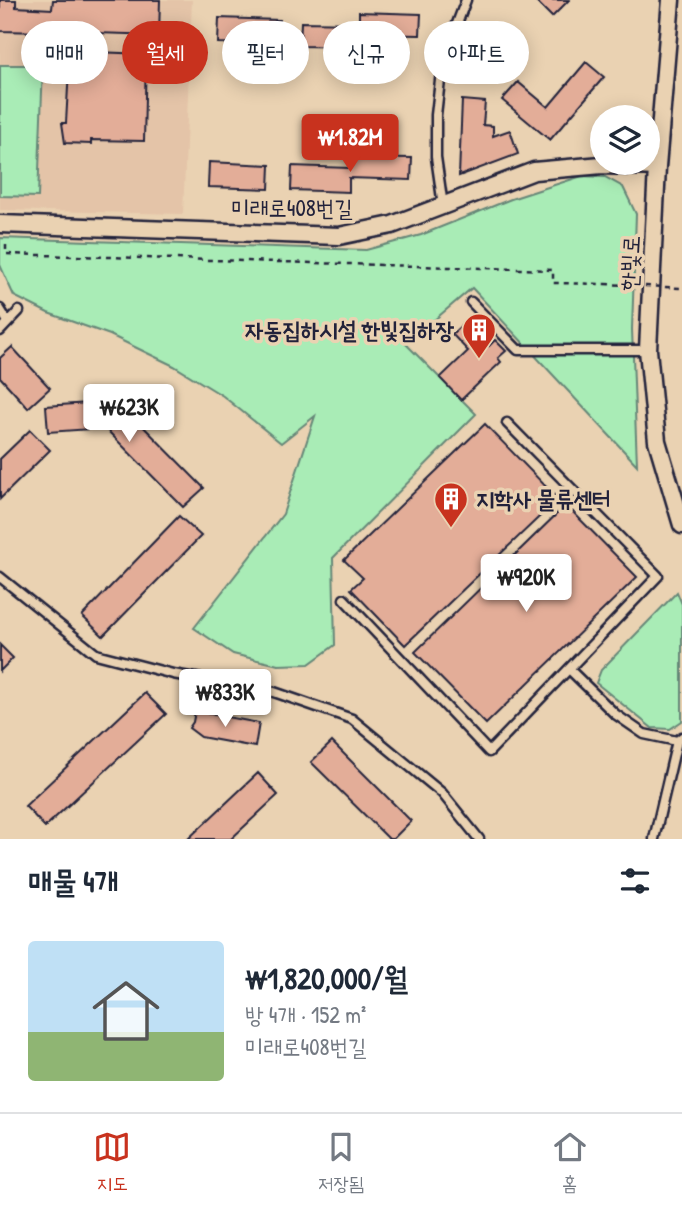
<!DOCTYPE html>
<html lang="ko">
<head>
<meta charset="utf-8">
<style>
	body { margin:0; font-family:"Patrick Hand","Poor Story",sans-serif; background:#f6f6f7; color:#1f2937; height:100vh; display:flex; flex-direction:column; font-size:26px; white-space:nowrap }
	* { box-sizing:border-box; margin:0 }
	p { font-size:23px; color:#747a83 }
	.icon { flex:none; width:38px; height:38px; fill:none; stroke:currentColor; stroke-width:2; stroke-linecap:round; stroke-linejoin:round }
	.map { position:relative; height:839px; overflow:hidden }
	.details { display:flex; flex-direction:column; background:#fff; flex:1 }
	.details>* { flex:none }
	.guide { position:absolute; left:21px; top:21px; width:640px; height:63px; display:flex; gap:14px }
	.controls { position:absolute; left:590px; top:105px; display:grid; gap:14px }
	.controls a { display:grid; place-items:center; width:70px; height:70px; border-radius:50%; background:#fff; box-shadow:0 4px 18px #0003; font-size:35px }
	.price { position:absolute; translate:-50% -60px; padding:0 16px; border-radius:7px; background:#fff; color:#222; font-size:23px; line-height:46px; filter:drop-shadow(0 2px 4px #0008) }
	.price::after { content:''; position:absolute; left:50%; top:42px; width:21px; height:16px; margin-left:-10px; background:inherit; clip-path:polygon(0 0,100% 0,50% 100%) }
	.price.selected { background:#c8321e; color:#fff }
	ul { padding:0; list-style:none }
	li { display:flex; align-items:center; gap:21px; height:175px; padding:0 28px }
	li+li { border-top:2px solid #e0e1e3 }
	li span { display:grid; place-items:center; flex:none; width:196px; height:140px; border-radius:7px; color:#555 }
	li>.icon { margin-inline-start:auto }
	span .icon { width:84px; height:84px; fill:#fffc; stroke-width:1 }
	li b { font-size:30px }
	h2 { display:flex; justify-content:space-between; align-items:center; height:84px; padding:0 28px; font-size:30px }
	.pill { padding:0 24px; border-radius:32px; background:#fff; box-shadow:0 4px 18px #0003; font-size:24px; line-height:63px }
	.pill.selected { background:#c8321e; color:#fff }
	.menu { display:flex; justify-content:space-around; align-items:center; height:98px; border-top:2px solid #e0e1e3; background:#fff; font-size:19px; color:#747a83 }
	.menu a { display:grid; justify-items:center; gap:4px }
	.menu .selected { color:#c8321e }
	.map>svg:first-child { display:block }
</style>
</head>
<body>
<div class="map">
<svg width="682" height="839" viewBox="0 0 682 839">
	<rect width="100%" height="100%" fill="#ead2b2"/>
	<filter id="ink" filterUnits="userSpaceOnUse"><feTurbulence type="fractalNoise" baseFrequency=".0143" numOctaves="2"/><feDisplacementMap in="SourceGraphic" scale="14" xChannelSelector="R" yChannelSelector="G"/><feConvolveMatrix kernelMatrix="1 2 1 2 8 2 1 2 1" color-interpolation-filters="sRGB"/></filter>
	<g filter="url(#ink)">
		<!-- built -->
		<path fill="#e4c4a8" d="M0 0H192L183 214 0 210Z"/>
		<!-- green -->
		<path fill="#a9ecb6" stroke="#668778" stroke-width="2" d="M0 65H43L38 197 0 196Z
			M582 176 605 177 623 187 636 214 632 329 637 465 472 288 406 344 476 414 333 558 335 645 309 664 278 665 233 654 194 628 283 514 315 416 281 443 223 396 174 366 110 335 48 313 14 296 0 265V238L366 250 421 235 511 199Z
			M677 592 682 604V721L670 729 652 728 596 683 601 670Z"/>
		<!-- building -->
		<path fill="#e3ad98" stroke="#22223b" stroke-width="2" d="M0 0H16V7L52 9 53 0H160L159 35 96 33V52L146 54 144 141 91 140V144L65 143 62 123H66L70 51 89 52V33L0 31Z
			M535 0H569L552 17Z
			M359 12 421 14 420 35 358 34V47L300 46 301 22 359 23Z
			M219 18 280 20 279 45 218 43Z
			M586 62 604 77 550 140 502 100 518 82 548 107Z
			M462 100 485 102 483 125 493 126V136L510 130 518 154 459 176Z
			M350 157 412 158 411 180 349 178V192L291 190 292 166 350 168Z
			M209 162 270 165 269 189 208 187Z
			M466 321 489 346 495 340 506 351 498 358 501 362 461 400 440 378 468 351 452 334Z
			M12 347 50 388 28 408 0 377V358Z
			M103 402 105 424 123 406 204 488 183 507 105 428 48 432 46 406Z
			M485 424 558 499 405 645 351 589 363 578 344 560Z
			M30 430 50 450 0 499V459Z
			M566 505 637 577 486 724 415 652Z
			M179 516 201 536 103 636 82 616Z
			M0 645 13 658 0 671Z
			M145 693 166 714 45 827 25 806Z
			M195 711 259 723 255 747 201 737 189 728 193 722Z
			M332 742 411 821 393 839H389L311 762Z
			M258 773 278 795 231 839H188Z"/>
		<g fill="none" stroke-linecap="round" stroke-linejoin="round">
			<!-- service casing -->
			<g stroke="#22223b" stroke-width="13">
				<path id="service" d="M443 206 436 157V115L442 63 466 0
					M471 302 518 350H648
					M0 309 8 322
					M0 331 19 311
					M0 577 96 654 173 674 274 692 352 719 442 793 479 839
					M344 599 489 752 658 576 507 423
					M570 670 615 714 644 734 677 741 682 737
					M654 839 677 741"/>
			</g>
			<!-- minor casing -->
			<g stroke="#22223b" stroke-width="21">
				<path id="minor" d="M671 0 657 167 648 350 657 441 682 525
					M0 224 339 236 392 225 534 171 602 165 657 167"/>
			</g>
			<!-- path -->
			<path stroke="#22223b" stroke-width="2.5" stroke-dasharray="5 5" stroke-linecap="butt" d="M6 245V254L553 270V283L605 284"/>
			<!-- service -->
			<use href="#service" stroke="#ead2b2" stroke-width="8"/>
			<!-- minor -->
			<use href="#minor" stroke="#ead2b2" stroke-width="16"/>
			<!-- path-bridge -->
			<path stroke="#22223b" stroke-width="2.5" stroke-dasharray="5 5" stroke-linecap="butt" d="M605 284 682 288"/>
		</g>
	</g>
	<!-- icons -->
	<defs>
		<g id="building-pin" transform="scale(1.75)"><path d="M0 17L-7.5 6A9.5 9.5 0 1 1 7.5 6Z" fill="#c8321e" stroke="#ead2b2"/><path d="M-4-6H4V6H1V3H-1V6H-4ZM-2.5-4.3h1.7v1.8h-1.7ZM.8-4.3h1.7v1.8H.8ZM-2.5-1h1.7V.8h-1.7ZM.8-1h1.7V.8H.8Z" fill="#fff"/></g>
	</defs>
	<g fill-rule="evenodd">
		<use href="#building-pin" x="479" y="330"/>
		<use href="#building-pin" x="451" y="499"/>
	</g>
	<g text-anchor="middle" stroke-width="7" stroke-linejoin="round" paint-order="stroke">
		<!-- street labels -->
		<g font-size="23" fill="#22223b" stroke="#ead2b2">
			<text x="292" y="216">미래로408번길</text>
			<text transform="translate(630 263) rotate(-87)" y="8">한빛로</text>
		</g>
		<!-- poi labels -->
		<g font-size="23" font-weight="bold" fill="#22223b" stroke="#ead2b2" text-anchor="end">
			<text x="454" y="338">자동집하시설 한빛집하장</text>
			<text x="476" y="507" text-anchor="start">지학사 물류센터</text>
		</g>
	</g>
</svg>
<div class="controls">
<a><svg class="icon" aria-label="layers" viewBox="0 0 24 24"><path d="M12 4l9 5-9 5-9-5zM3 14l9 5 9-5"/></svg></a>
</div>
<b class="price selected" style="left:350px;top:174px">₩1.82M</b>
<b class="price" style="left:129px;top:444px">₩623K</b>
<b class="price" style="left:526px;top:614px">₩920K</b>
<b class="price" style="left:225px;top:729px">₩833K</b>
<div class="guide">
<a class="pill">매매</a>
<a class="pill selected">월세</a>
<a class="pill">필터</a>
<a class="pill">신규</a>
<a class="pill">아파트</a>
</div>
</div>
<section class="details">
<h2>매물 4개<svg class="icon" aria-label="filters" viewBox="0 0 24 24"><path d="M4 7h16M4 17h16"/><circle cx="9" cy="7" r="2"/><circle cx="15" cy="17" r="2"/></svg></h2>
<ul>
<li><span style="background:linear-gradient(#bfe0f5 65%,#8fb573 0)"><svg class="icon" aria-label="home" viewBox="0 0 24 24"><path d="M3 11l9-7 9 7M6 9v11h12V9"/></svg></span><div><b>₩1,820,000/월</b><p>방 4개 · 152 m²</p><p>미래로408번길</p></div></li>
</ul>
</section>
<nav class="menu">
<a class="selected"><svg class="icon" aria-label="map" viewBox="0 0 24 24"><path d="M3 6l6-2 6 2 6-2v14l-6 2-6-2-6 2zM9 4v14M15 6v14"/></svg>지도</a>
<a><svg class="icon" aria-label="saved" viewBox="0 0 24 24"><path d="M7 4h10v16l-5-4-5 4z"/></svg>저장됨</a>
<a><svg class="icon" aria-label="home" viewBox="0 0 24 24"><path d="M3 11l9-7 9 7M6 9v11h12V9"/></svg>홈</a>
</nav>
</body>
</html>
